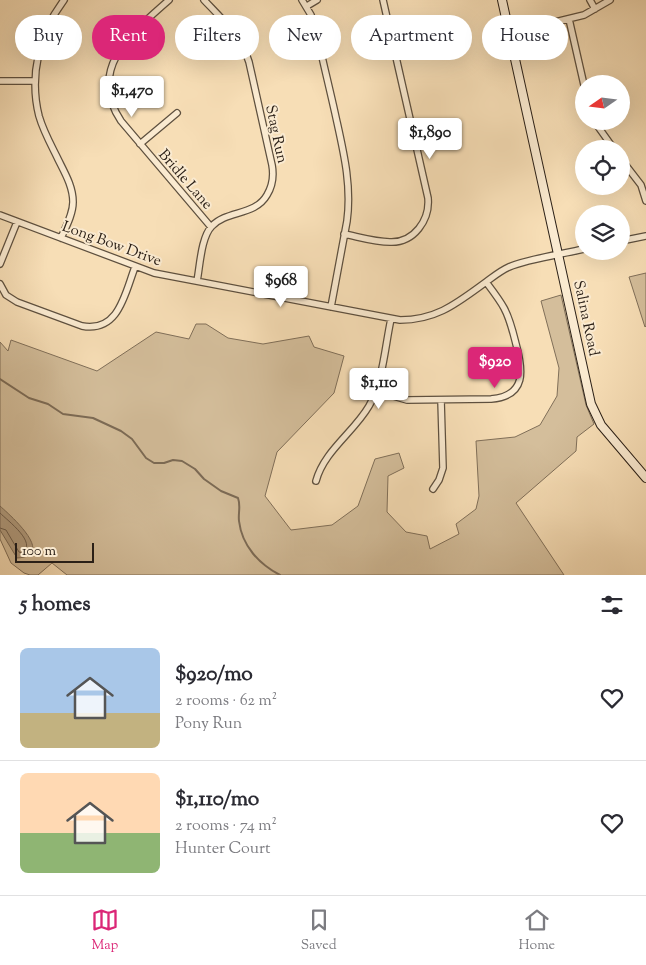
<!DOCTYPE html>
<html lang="en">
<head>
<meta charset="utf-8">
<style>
	body { margin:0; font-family:"Sorts Mill Goudy",serif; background:#f2f2f3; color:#2b2b33; height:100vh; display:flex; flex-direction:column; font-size:19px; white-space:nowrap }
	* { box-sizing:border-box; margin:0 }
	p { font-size:16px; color:#7c7c81 }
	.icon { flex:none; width:28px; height:28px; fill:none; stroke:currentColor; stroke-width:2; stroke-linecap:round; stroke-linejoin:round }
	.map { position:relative; height:575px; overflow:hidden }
	.panel { display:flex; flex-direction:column; background:#fff; flex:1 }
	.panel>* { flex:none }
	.hud { position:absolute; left:15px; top:15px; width:616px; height:45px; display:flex; gap:10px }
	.needle { width:32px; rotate:256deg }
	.buttons { position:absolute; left:575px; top:75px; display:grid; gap:10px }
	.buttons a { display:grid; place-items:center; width:55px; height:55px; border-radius:50%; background:#fff; box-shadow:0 5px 20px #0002; font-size:25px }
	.scale { position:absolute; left:15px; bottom:12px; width:79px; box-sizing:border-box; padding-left:5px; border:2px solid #2b2017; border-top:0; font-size:14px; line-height:18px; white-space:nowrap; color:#2b2017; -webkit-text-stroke:4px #faead0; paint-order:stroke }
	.price { position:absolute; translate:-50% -42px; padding:0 11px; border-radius:5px; background:#fff; color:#222; font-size:16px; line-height:32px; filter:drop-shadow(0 1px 2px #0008) }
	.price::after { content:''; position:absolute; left:50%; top:30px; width:15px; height:11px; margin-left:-8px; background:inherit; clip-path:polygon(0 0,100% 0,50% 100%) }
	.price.current { background:#db2777; color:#fff }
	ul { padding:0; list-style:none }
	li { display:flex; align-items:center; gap:15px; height:125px; padding:0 20px }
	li+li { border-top:1px solid #e1e1e2 }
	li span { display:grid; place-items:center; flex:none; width:140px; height:100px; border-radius:8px; color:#555 }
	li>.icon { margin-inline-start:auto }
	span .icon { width:60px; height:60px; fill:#fffc; stroke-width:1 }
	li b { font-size:21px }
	h2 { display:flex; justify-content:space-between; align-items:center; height:60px; padding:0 20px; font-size:21px }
	.chip { padding:0 18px; border-radius:22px; background:#fff; box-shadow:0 5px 20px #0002; font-size:18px; line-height:45px }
	.chip.current { background:#db2777; color:#fff }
	.tabs { display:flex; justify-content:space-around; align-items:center; height:70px; border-top:1px solid #e1e1e2; background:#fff; font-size:14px; color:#7c7c81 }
	.tabs a { display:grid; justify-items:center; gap:2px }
	.tabs .current { color:#db2777 }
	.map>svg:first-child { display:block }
</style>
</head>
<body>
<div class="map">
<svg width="646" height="575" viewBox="0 0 646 575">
	<rect width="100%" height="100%" fill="#f7deb6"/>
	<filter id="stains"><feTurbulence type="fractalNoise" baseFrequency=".004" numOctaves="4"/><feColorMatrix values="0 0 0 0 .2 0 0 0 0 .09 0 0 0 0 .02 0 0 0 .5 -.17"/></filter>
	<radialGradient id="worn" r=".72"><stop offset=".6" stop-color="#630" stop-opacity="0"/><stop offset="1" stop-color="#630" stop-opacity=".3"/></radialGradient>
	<!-- green -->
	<path fill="#d4be9b" stroke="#806f59" d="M646 273V326L645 327 629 277Z
		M561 295 586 405 594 424 577 437 576 451 516 503 564 575H67L52 563 38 575H30L24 573 11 563 0 539V342L8 351 11 340 97 371 156 332 189 339 196 324H206L228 338 263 344 309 336 314 347 344 356 334 393 277 452 265 496 291 530 332 525 358 506 375 459 399 453 404 468 388 476 387 512 406 532 427 536 430 549 459 534 456 524 476 509 479 496 476 441 515 437 540 425 557 396 559 368 541 301Z"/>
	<!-- water -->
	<path fill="#b29d80" stroke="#7c6b56" d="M0 506C10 515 57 556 17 558L0 530Z"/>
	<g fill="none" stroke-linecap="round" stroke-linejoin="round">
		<!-- shore -->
		<path stroke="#6e5e4c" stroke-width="1" d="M0 513C8 521 38 543 22 553L19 552 6 530 0 528"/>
		<!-- stream -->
		<path stroke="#7c6b56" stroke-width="2" d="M0 379 29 398 48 404 63 414 93 418 121 431 132 439 146 458 154 463H164L173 460 182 461 195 469 204 479 221 491 238 498C241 506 238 513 239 521 242 546 259 564 280 575"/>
		<!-- street casing -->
		<g stroke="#5e503f" stroke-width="8">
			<path id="street" d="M169 0C133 32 86 68 121 121L211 227
				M302 0 311 15 316 30C322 58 329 86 335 113 343 150 352 184 347 221L331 307
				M590 0 595 9
				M307 6 317 0
				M569 19 584 85
				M510 33 584 15 610 0
				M0 81H35
				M594 121 614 149
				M140 144 177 113
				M621 159 641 185 646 201
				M0 215 154 273 400 320C437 320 457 303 486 282 493 277 500 271 509 267 527 259 563 254 584 249
				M344 234C359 237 375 242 390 242 414 243 430 220 428 198L383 0
				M61 238C66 227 73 214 73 202 73 185 63 170 56 155 50 143 43 130 39 116 29 76 39 33 64 0
				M621 241 646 236
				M0 264 17 222
				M197 281C200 266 201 237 212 226 227 210 255 216 267 195 273 185 274 176 272 165L249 62C241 36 222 19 204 0
				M0 284 6 295 17 302 82 326C119 333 125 293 135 267
				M376 391 407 400 491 399C527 396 523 370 516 344 513 332 510 319 504 308 499 299 492 290 486 282
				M316 481C324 451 354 432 369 406 383 382 385 346 391 319
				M433 489 439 480 443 468 441 400"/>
		</g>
		<!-- secondary casing -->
		<g stroke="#2b2017" stroke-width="10">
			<path id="secondary" d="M502 0 591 404 601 425 646 478"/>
		</g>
		<!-- street -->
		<use href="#street" stroke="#faead0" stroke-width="5.5"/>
		<!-- secondary -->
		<use href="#secondary" stroke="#faead0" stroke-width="8"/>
	</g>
	<g text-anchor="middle" stroke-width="4" stroke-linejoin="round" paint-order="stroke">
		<!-- street labels -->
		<g font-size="15" fill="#2b2017" stroke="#faead0">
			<text transform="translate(277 134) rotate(78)" y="5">Stag Run</text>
			<text transform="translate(186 179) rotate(49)" y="5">Bridle Lane</text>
			<text transform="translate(112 243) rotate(20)" y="5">Long Bow Drive</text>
			<text transform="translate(587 318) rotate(78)" y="5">Salina Road</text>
		</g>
	</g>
	<rect width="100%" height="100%" filter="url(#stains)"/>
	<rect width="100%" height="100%" fill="url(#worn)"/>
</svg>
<div class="buttons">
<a><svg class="needle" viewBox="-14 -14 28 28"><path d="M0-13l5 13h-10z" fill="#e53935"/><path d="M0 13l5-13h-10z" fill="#7c7c81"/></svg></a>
<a><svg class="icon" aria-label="locate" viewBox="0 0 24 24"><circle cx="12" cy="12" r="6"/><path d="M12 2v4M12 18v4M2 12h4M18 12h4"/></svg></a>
<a><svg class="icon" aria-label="layers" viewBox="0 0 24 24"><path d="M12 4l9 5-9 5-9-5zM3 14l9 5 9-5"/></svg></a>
</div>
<div class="scale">100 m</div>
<b class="price" style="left:132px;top:118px">$1,470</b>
<b class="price" style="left:430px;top:160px">$1,890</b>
<b class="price" style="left:281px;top:308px">$968</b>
<b class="price current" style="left:495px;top:389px">$920</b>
<b class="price" style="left:379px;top:410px">$1,110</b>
<div class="hud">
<a class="chip">Buy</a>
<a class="chip current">Rent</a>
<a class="chip">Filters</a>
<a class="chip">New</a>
<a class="chip">Apartment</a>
<a class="chip">House</a>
</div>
</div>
<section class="panel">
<h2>5 homes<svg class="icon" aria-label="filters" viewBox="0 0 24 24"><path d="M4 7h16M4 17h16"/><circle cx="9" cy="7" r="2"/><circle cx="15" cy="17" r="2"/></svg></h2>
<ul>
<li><span style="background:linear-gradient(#a9c7e8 65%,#c2b280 0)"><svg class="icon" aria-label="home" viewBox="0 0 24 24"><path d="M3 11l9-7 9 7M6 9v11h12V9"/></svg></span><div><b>$920/mo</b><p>2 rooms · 62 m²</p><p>Pony Run</p></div><svg class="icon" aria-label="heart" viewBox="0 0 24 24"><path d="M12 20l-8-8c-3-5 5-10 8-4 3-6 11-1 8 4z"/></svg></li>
<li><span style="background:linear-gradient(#ffd9b3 60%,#8fb573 0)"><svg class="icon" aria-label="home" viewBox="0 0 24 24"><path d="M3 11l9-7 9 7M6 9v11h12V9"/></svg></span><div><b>$1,110/mo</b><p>2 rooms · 74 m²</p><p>Hunter Court</p></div><svg class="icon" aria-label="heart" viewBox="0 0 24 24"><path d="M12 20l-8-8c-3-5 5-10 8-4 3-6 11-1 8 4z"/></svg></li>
</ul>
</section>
<nav class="tabs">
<a class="current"><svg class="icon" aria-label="map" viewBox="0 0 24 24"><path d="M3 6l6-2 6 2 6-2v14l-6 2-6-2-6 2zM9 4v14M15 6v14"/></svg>Map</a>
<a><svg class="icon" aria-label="saved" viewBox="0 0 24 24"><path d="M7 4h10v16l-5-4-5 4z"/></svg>Saved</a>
<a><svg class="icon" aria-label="home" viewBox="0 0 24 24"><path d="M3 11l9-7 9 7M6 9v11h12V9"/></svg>Home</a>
</nav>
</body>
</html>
